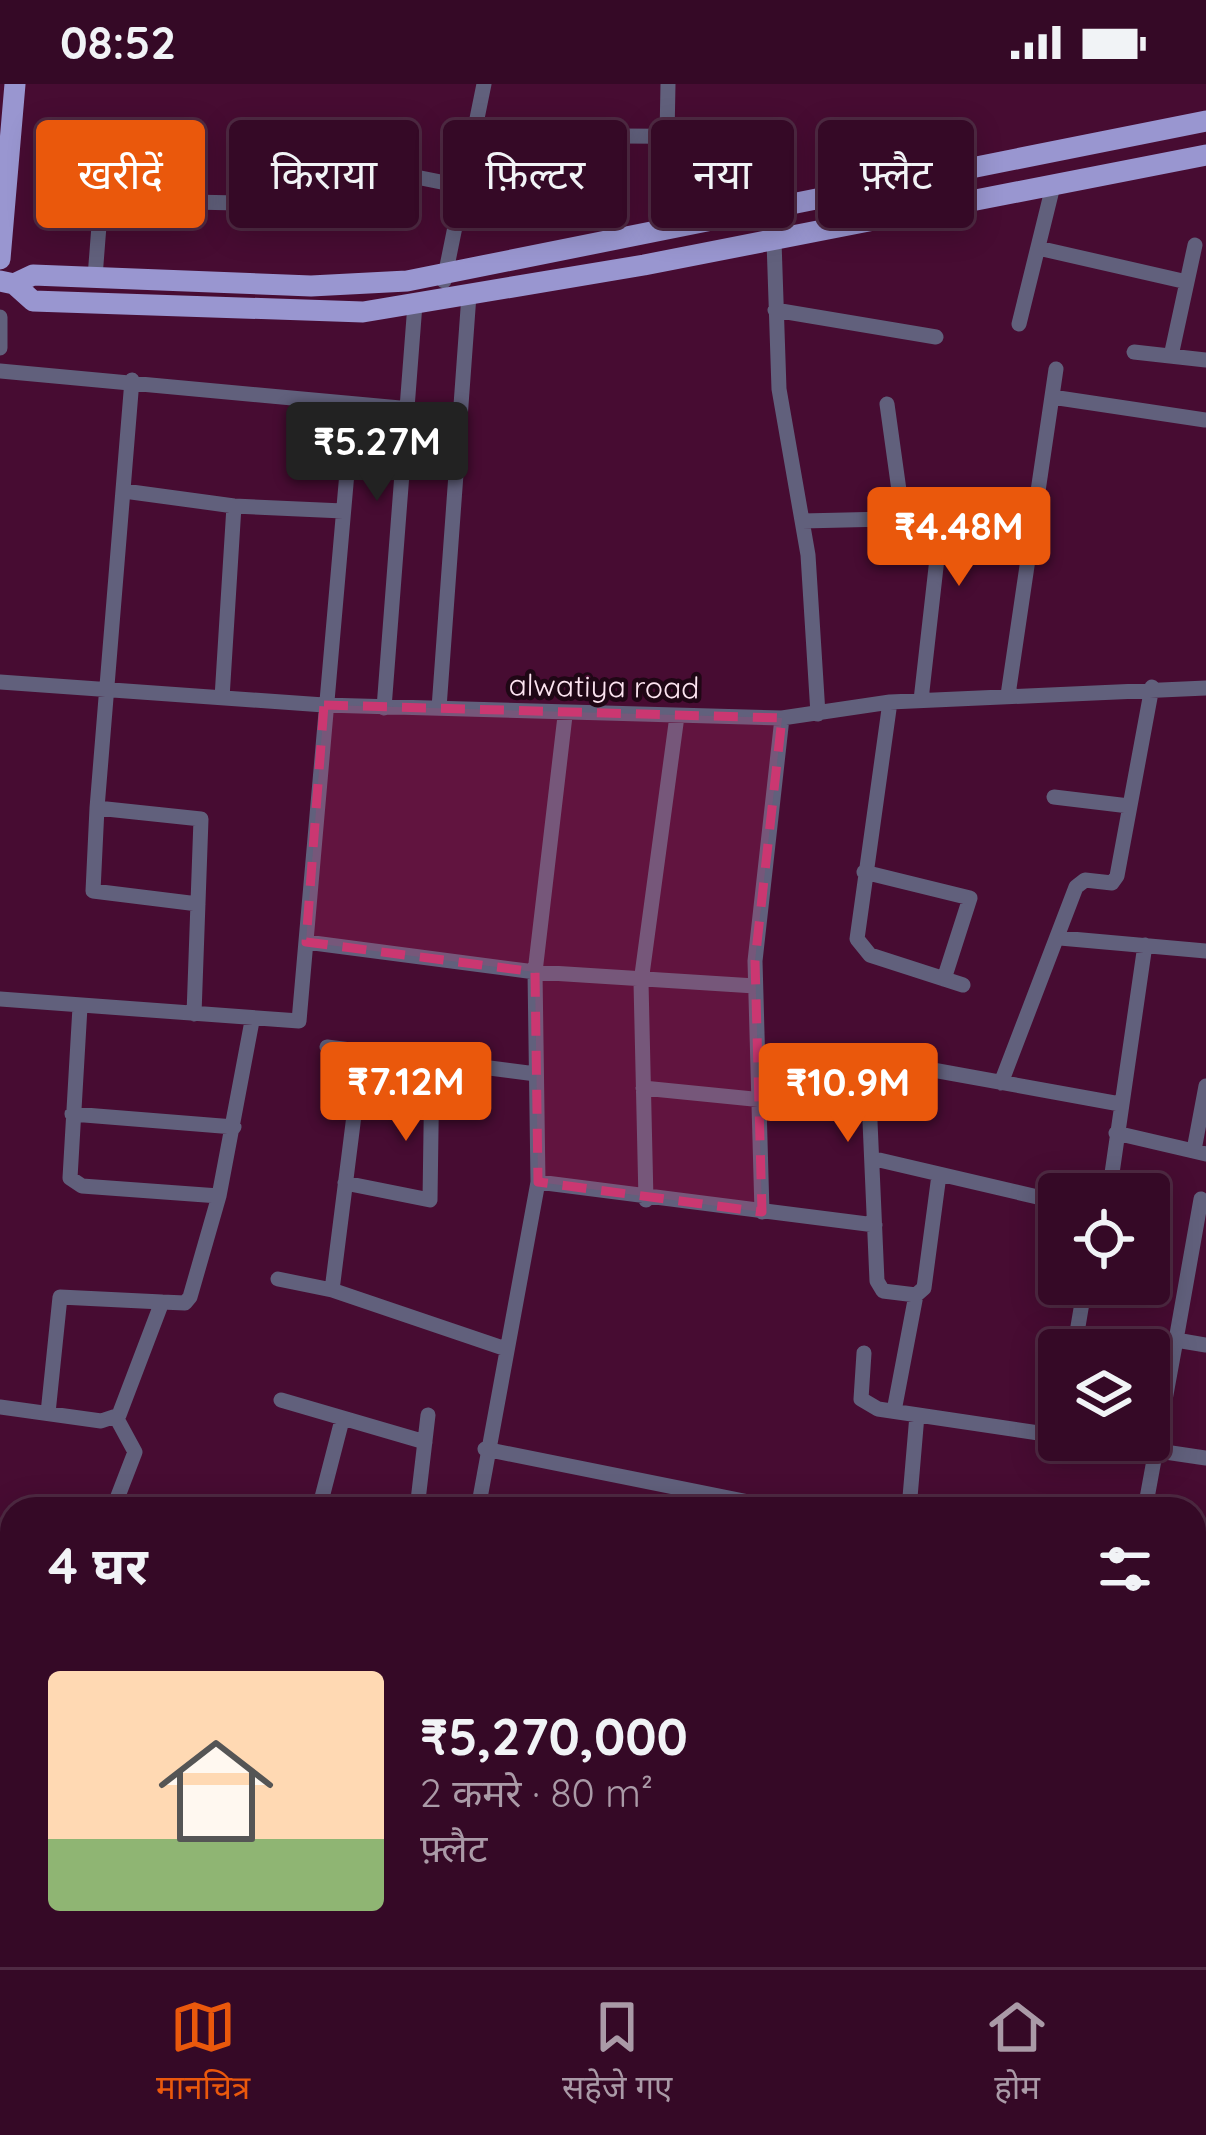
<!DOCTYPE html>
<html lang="hi">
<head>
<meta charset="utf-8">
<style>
	body { margin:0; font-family:Quicksand,"Noto Sans Devanagari",sans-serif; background:#3d122e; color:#f1f3f6; height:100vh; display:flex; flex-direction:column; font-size:45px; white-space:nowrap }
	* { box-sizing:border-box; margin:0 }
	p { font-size:39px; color:#aa9aa7 }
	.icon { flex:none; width:66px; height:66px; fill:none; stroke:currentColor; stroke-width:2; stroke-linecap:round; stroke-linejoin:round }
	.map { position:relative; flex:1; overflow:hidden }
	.details { position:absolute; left:0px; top:1413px; width:1206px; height:471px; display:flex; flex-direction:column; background:#350926; border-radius:36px 36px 0 0; box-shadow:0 6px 30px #0003,0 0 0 3px #4f2a43 }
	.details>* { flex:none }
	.banner { position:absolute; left:36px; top:36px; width:1134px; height:108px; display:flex; gap:24px }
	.fabs { position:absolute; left:1038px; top:1089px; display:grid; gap:24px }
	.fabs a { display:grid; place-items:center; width:132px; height:132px; border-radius:12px; background:#350926; box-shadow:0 6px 30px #0003,0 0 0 3px #4f2a43; font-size:60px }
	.price { position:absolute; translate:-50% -102px; padding:0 27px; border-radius:12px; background:#ea580c; color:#fff; font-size:39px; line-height:78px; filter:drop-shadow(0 3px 6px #0008) }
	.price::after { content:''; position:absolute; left:50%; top:72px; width:36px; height:27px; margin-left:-18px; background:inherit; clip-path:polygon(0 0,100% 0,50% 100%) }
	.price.selected { background:#222; color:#fff }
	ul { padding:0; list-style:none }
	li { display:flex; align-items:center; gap:36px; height:300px; padding:0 48px }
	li+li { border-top:3px solid #4f2a43 }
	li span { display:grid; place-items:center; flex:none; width:336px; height:240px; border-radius:12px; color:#555 }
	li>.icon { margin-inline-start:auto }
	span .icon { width:144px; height:144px; fill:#fffc; stroke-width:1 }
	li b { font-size:51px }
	h2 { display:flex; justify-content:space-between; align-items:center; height:144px; padding:0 48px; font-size:51px }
	.chip { padding:0 42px; border-radius:12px; background:#350926; box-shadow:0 6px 30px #0003,0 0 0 3px #4f2a43; font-size:42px; line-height:108px }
	.chip.selected { background:#ea580c; color:#fff }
	.status { display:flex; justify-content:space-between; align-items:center; height:84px; padding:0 60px; background:#350926; direction:ltr }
	.status svg { height:33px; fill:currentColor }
	.tabs { display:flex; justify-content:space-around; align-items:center; height:168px; border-top:3px solid #4f2a43; background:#350926; font-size:33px; color:#aa9aa7 }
	.tabs a { display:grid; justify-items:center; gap:6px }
	.tabs .selected { color:#ea580c }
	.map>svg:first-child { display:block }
</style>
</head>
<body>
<div class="status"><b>08:52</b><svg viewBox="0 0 49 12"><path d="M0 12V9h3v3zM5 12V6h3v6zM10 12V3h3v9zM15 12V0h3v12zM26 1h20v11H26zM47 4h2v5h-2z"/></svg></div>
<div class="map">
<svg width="1206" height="1883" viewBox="0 0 1206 1883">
	<rect width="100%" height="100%" fill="#470c32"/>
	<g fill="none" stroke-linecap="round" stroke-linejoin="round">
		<!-- minor -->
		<path stroke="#61607c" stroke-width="15" d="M621 52 764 53 786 154
			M667 52 668 0
			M281 66 466 103
			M774 157 779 305 808 471 818 630
			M1038 164 1187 198
			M95 193 101 116 238 119
			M444 197 484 0
			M775 226 936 253
			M0 233V264
			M1019 240 1053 102
			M1134 268 1206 276
			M1171 272 1195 161
			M0 287 411 325
			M132 296 97 724 201 735 194 930
			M1052 313 1205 336
			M887 320 903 435
			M124 407 234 422 343 427
			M802 437 931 434 941 439 921 616
			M0 598 324 621 782 634 890 618 1206 604
			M1008 611 1056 285
			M222 614 234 422
			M890 618 857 855 870 871 963 901
			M384 624 415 220
			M439 624 469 211
			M1054 713 1129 722
			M97 724 93 807 198 820
			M864 788 970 814 944 895
			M1060 854 1206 867
			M306 858 535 888 755 902
			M0 915 299 937 353 320
			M80 923 70 1094 82 1102 219 1112
			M327 963 536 990
			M1001 999 1076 803 1085 796 1112 799 1117 792 1152 603
			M643 1004 763 1016
			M72 1030 234 1043
			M1116 1049 1206 1070
			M1194 1066 1206 1002
			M875 1075 1059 1118
			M939 1091 924 1204 916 1211 883 1207 877 1197 868 992 872 975 1120 1020
			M538 1098 875 1141
			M345 1099 430 1116 432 977
			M1109 1110 1145 861
			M646 1116 641 898 677 632
			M762 1128 755 877 782 634
			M278 1195 332 1206 506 1265
			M332 1206 362 968
			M1176 1256 1201 1115
			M1074 1266 1084 1207
			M864 1269 861 1315 878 1325 1059 1352
			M281 1316 425 1358
			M0 1323 101 1337 119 1331 162 1218 185 1219 190 1213 219 1112 252 937
			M894 1327 916 1211
			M48 1329 60 1213 162 1218
			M1084 1356 1206 1374
			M485 1365 783 1425
			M113 1425 135 1368 116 1333
			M319 1425 342 1336
			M417 1425 428 1331
			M478 1425 538 1098 535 888 565 632
			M909 1425 917 1331
			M1145 1425 1176 1256 1206 1261
			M0 1476 12 1477
			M1194 1587 1206 1589
			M0 1763 12 1593
			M1194 1768 1206 1770
			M0 1777 12 1778
			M583 1872 623 1883
			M1164 1872 1203 1877
			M1198 1877 1206 1823
			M255 1883 256 1872
			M491 1883 495 1872
			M926 1883 928 1872
			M1056 1883 1058 1872
			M1136 1883 1138 1872"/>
		<!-- major -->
		<path stroke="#9996d0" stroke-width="21" d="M0 175 15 0
			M0 197 14 200 33 217 363 228 644 181 1206 71
			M14 200 33 191 311 202 407 197 1206 37"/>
	</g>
	<!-- marked area -->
	<path fill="#cb3771" fill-opacity="0.2" stroke="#cb3771" stroke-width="9" stroke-dasharray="24 15" stroke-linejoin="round" d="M324 621 782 634 755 877 762 1128 538 1098 535 888 306 858Z"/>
	<g text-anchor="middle" stroke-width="9" stroke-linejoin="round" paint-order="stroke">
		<!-- street labels -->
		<g font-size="30" fill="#fce4f0" stroke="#1f0715">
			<text transform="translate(604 603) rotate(1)" y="10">alwatiya road</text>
		</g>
	</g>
</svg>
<div class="fabs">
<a><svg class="icon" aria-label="locate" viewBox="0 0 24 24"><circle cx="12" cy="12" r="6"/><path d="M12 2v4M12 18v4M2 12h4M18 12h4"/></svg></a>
<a><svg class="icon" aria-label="layers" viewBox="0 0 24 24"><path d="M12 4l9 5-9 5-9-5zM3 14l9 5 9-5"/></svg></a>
</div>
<b class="price selected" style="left:377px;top:420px">₹5.27M</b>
<b class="price" style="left:959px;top:505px">₹4.48M</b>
<b class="price" style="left:406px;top:1060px">₹7.12M</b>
<b class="price" style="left:848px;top:1061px">₹10.9M</b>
<div class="banner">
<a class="chip selected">खरीदें</a>
<a class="chip">किराया</a>
<a class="chip">फ़िल्टर</a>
<a class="chip">नया</a>
<a class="chip">फ़्लैट</a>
</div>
<section class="details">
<h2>4 घर<svg class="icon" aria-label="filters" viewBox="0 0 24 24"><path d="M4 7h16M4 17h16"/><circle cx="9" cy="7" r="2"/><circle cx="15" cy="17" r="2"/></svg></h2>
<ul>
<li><span style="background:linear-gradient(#ffd9b3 70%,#8fb573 0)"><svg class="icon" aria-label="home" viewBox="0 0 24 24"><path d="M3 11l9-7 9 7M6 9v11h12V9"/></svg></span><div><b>₹5,270,000</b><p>2 कमरे · 80 m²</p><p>फ़्लैट</p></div></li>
</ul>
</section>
</div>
<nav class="tabs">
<a class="selected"><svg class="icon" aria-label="map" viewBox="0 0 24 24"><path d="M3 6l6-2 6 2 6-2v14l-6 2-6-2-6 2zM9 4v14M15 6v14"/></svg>मानचित्र</a>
<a><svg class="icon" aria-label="saved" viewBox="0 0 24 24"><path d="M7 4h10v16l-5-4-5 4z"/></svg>सहेजे गए</a>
<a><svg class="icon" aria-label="home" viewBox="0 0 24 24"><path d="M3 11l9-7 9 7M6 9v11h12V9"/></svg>होम</a>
</nav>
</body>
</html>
